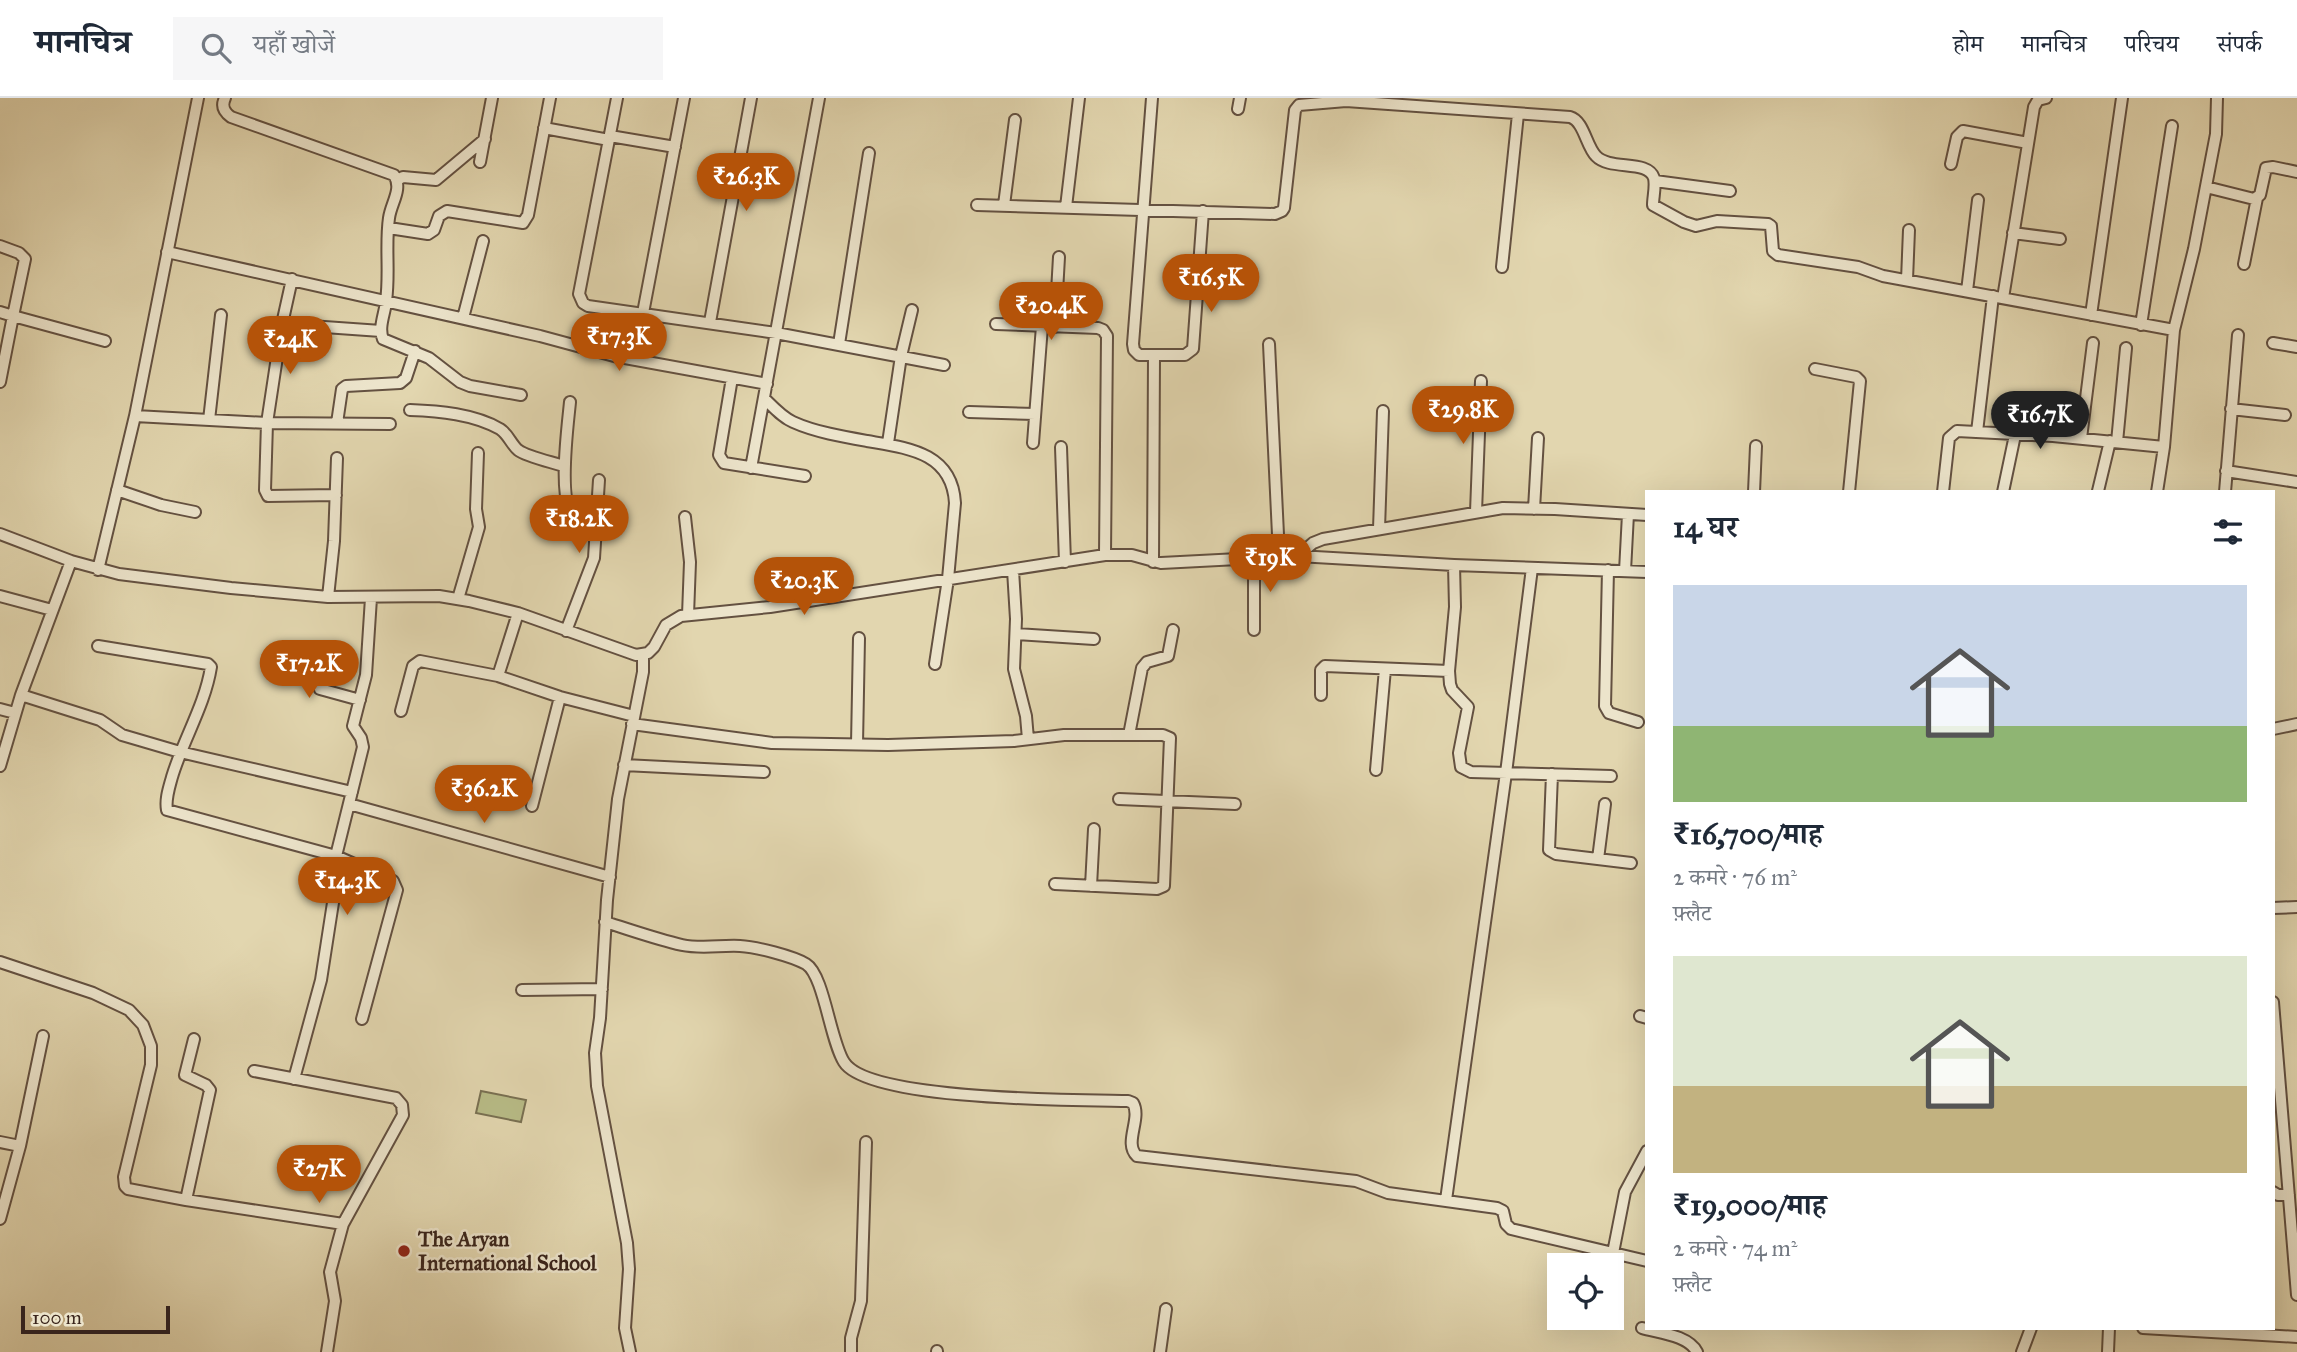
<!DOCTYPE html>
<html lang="hi">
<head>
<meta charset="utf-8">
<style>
	body { margin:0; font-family:"IM FELL Great Primer","Noto Serif Devanagari",serif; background:#f6f6f7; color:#1f2937; height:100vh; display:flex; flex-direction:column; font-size:26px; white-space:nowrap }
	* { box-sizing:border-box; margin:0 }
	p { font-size:23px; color:#747a83 }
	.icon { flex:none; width:38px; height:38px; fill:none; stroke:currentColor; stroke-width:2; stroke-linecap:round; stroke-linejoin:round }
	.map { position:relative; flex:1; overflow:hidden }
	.panel { position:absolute; left:1645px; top:392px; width:630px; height:840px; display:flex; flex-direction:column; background:#fff; border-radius:0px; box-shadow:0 7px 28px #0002 }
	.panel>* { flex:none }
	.tools { position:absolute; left:1547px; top:1155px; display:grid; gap:14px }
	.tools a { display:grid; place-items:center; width:77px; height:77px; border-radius:0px; background:#fff; box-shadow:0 7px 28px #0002; font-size:35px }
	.scale { position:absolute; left:21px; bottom:18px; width:149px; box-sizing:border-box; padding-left:7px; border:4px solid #3a251c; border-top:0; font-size:19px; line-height:24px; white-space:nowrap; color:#3a251c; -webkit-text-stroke:5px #ece4cb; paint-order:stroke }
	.price { position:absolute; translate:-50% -60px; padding:0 16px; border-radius:24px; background:#b45309; color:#fff; font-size:23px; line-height:46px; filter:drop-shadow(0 2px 4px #0008) }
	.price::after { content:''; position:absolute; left:50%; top:42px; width:21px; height:16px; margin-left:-10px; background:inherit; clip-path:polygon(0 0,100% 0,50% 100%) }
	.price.current { background:#222; color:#fff }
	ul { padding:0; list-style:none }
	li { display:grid; align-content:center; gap:14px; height:371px; padding:0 28px }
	li span { display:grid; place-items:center; height:217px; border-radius:0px; color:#555 }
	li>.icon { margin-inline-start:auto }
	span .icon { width:126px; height:126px; fill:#fffc; stroke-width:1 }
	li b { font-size:30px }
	h2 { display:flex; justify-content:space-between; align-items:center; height:84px; padding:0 28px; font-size:30px }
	header { display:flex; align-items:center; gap:42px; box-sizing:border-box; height:98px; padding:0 35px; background:#fff; border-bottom:2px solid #e0e1e3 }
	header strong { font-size:33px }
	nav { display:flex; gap:38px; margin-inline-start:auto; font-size:24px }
	.search { width:490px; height:63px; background:#f6f6f7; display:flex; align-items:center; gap:18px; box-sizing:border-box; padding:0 24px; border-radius:0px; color:#747a83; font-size:26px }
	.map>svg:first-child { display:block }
</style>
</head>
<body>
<header>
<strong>मानचित्र</strong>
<div class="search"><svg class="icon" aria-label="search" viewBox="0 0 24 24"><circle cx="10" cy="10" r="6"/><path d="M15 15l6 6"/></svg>यहाँ खोजें</div>
<nav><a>होम</a><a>मानचित्र</a><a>परिचय</a><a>संपर्क</a></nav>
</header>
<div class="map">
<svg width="2297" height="1254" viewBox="0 0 2297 1254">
	<rect width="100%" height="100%" fill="#e2d6af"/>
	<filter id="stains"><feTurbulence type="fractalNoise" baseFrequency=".00286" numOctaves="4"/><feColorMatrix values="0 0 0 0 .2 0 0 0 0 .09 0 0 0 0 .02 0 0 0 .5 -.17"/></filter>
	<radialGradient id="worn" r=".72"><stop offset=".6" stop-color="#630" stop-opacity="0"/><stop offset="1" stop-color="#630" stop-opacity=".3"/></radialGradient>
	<!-- garden -->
	<path fill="#b8bc87" stroke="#797052" stroke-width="2" d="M481 993 526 1002 521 1024 476 1015Z"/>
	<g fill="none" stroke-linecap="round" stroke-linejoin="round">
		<!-- minor casing -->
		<g stroke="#645141" stroke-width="14">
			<path id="minor" d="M225 0C221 8 224 14 231 19L394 77C403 91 391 105 389 120 385 147 390 176 386 203 385 216 378 229 383 241L429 260 460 284 470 288 521 297
				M617 0 579 196 583 205 588 208 776 235 944 267
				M1152 0 1133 246 1134 252 1139 257H1185L1193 251 1203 113
				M1238 11 1240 0
				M544 30 609 42
				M610 38 675 49
				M480 64 492 0
				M1951 66 1957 39 1963 33 2028 45
				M397 82 403 79 436 82 485 41
				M1655 83 1730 93
				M2206 89 2254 101 2260 97 2266 70 2273 69 2297 74
				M977 107 1275 116 1282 113 1284 110 1295 12 1299 7 1346 3 1570 19C1584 23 1586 48 1596 58 1610 73 1648 61 1654 80 1656 88 1653 99 1653 107L1684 124 1696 128 1717 123 1768 126 1771 128 1773 153 1778 157 1858 169 1883 178 2174 232
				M1004 107 1015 22
				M1066 109 1079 0
				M389 130 428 136 434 132 439 118 447 113 523 125 528 117 550 0
				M2013 135 2060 141
				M0 148 19 155 25 161 13 218 105 243
				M167 154 540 238 614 258 767 286
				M2244 166 2257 100
				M1502 169 1518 16
				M292 181 282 226 267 325 265 392 268 398 336 397
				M1907 182 1909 132
				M1967 193 1978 102
				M2003 200 2034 9 2038 2 2046 0
				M0 214 13 218 0 284
				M643 215 684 0
				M2091 217 2122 0
				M463 220 483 143
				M710 224 751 0
				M282 226 381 233
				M996 226 1098 230 1103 232 1107 238 1105 457
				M2141 227 2172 28
				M1055 229 1059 159
				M2273 245 2297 249
				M839 246 869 55
				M1269 246 1279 458
				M614 258 639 215
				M1815 271 1856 279 1860 283 1849 394
				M732 280 719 357 724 365 805 378
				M764 300C773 309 782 319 793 324 815 334 844 339 867 343 907 350 952 354 955 405L948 481 935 566
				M570 304C568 326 557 405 574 418L598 423
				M2231 311 2285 317
				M410 312C439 313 474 316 500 331 508 336 511 346 518 352 527 359 552 364 564 368
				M969 314 1035 316
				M135 318 198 0
				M209 322 221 217
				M337 325 342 291 346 288 400 285 406 280 415 253
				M1977 334 1993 198
				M2081 340 2093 245
				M2117 344 2126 250
				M888 345 901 258 912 212
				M1033 345 1042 228
				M1061 349 1065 464
				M751 370 819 0
				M2226 373 2297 384
				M117 392 161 407 195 414
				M2098 393 2110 343
				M1754 394 1756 348
				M1943 394 1949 340 1957 333 2053 338 2164 349
				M2003 394 2015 337
				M2157 394 2164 349 2174 232 2194 151 2216 36 2217 0
				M2225 394 2238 237
				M1534 411 1538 340
				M1476 414 1481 283
				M685 419 690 464 688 517
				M1379 431 1383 313
				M0 436 71 463 119 476 231 490 328 499 439 498 469 503 518 515 636 557 648 555 654 549 666 527 681 518 770 509 1105 457H1132L1161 465 1298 458 1454 467 1647 474
				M1298 458 1313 445 1323 441 1503 410 1555 411 1647 417
				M1153 464 1154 258
				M1454 467 1455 509 1449 573 1450 586 1452 592 1468 609 1459 655 1461 669 1471 674 1611 678
				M98 472 135 318 267 325 390 326
				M1013 472 1016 521 1014 571 1026 618 1028 641
				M1608 472 1605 608 1609 615 1638 624
				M1625 473 1628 416
				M0 498 52 512
				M328 499 334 443 337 360
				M458 501 479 429 476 411 478 355
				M1254 532V459
				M566 533 594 460 599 382
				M1016 536 1094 541
				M98 548 208 566 211 569C205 607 183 642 172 679 169 690 165 701 167 712L336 758 393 783 397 792 362 921
				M322 554 320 591 360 602
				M498 578 518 515
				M21 597 100 622 122 637 180 654 352 694
				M1321 597V572L1325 568 1449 573
				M0 611 15 615
				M401 613 413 568 420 563 498 578 560 599 634 618
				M632 626 772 645 888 647 1014 643 1064 637H1163L1170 640 1164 788 1157 791 1055 786
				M2273 631 2297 626
				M1129 637 1142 570 1147 564 1168 558 1173 532
				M857 646 859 540
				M624 667 764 674
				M0 668 21 597 71 463
				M1376 672 1385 571
				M1552 676 1549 752 1556 756 1631 765
				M1119 701 1235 706
				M349 706 610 779
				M532 708 560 599
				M1598 761 1605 706
				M1091 788 1094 731
				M2273 810 2297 809
				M605 824C631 832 656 841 682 847 701 851 721 847 740 848 757 849 792 858 806 866 824 877 830 942 844 964 868 1003 1078 1002 1128 1003L1133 1005C1142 1021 1123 1045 1137 1058L1356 1083 1388 1095 1497 1110 1503 1113 1506 1126 1511 1131 1647 1163
				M0 864 93 895 129 912 143 927 151 948V967L124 1079 125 1088 128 1091 186 1102 343 1126 330 1174 335 1203 327 1254
				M522 892 602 891
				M2273 904 2297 1197
				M1640 918 1647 920
				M254 973 396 1000 402 1007 403 1017 343 1126
				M294 981 321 882 339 766 336 758 363 649 361 640 353 628 366 577 371 500
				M0 1044 20 1048
				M2273 1094 2278 1097H2289
				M186 1102 210 992 206 987 185 977 194 941
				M1446 1102 1506 675 1532 470
				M0 1121 20 1048 43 938
				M1613 1155 1625 1094 1647 1053
				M1642 1230C1659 1235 1688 1237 1697 1254
				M2143 1230 2297 1239
				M937 1253V1254
				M630 1254 625 1230 629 1171 627 1145 597 988 595 955 600 920 607 802 618 701 643 574V557
				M851 1254V1240L861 1203 866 1044
				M1160 1254 1166 1211
				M2022 1254 2031 1230
				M2108 1254 2109 1230"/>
		</g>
		<!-- minor -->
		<use href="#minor" stroke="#ece4cb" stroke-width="10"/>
	</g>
	<!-- markers -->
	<circle fill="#8f2418" stroke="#ece4cb" stroke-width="2.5" cx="404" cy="1153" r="7"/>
	<g text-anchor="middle" stroke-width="5" stroke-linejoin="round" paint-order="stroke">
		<!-- poi labels -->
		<g font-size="21" font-weight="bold" fill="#3a251c" stroke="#ece4cb" text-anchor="start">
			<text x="418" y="1148">The Aryan<tspan x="418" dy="24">International School</tspan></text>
		</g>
	</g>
	<rect width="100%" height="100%" filter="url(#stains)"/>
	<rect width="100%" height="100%" fill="url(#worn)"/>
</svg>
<div class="tools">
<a><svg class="icon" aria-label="locate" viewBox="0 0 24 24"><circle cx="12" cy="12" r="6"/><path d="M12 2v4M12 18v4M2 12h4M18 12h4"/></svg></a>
</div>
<div class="scale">100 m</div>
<b class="price" style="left:746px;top:115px">₹26.3K</b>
<b class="price" style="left:1211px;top:216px">₹16.5K</b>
<b class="price" style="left:1051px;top:244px">₹20.4K</b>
<b class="price" style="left:619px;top:275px">₹17.3K</b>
<b class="price" style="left:290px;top:278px">₹24K</b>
<b class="price" style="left:1463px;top:348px">₹29.8K</b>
<b class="price current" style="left:2040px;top:353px">₹16.7K</b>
<b class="price" style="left:579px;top:457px">₹18.2K</b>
<b class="price" style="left:1270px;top:496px">₹19K</b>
<b class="price" style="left:804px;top:519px">₹20.3K</b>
<b class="price" style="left:309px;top:602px">₹17.2K</b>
<b class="price" style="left:484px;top:727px">₹36.2K</b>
<b class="price" style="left:347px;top:819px">₹14.3K</b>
<b class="price" style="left:319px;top:1107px">₹27K</b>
<section class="panel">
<h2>14 घर<svg class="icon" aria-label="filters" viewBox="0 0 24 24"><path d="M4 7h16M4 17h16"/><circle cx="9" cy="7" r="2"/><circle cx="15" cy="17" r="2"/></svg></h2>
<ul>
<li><span style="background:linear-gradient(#c9d6e8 65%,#8fb573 0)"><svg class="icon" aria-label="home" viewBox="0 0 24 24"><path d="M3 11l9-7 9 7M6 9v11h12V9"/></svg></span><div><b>₹16,700/माह</b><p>2 कमरे · 76 m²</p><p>फ़्लैट</p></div></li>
<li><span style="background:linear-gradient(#dfe7d0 60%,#c2b280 0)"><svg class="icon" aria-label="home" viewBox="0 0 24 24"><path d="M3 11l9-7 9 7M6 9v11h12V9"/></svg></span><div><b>₹19,000/माह</b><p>2 कमरे · 74 m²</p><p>फ़्लैट</p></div></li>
</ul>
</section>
</div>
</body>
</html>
